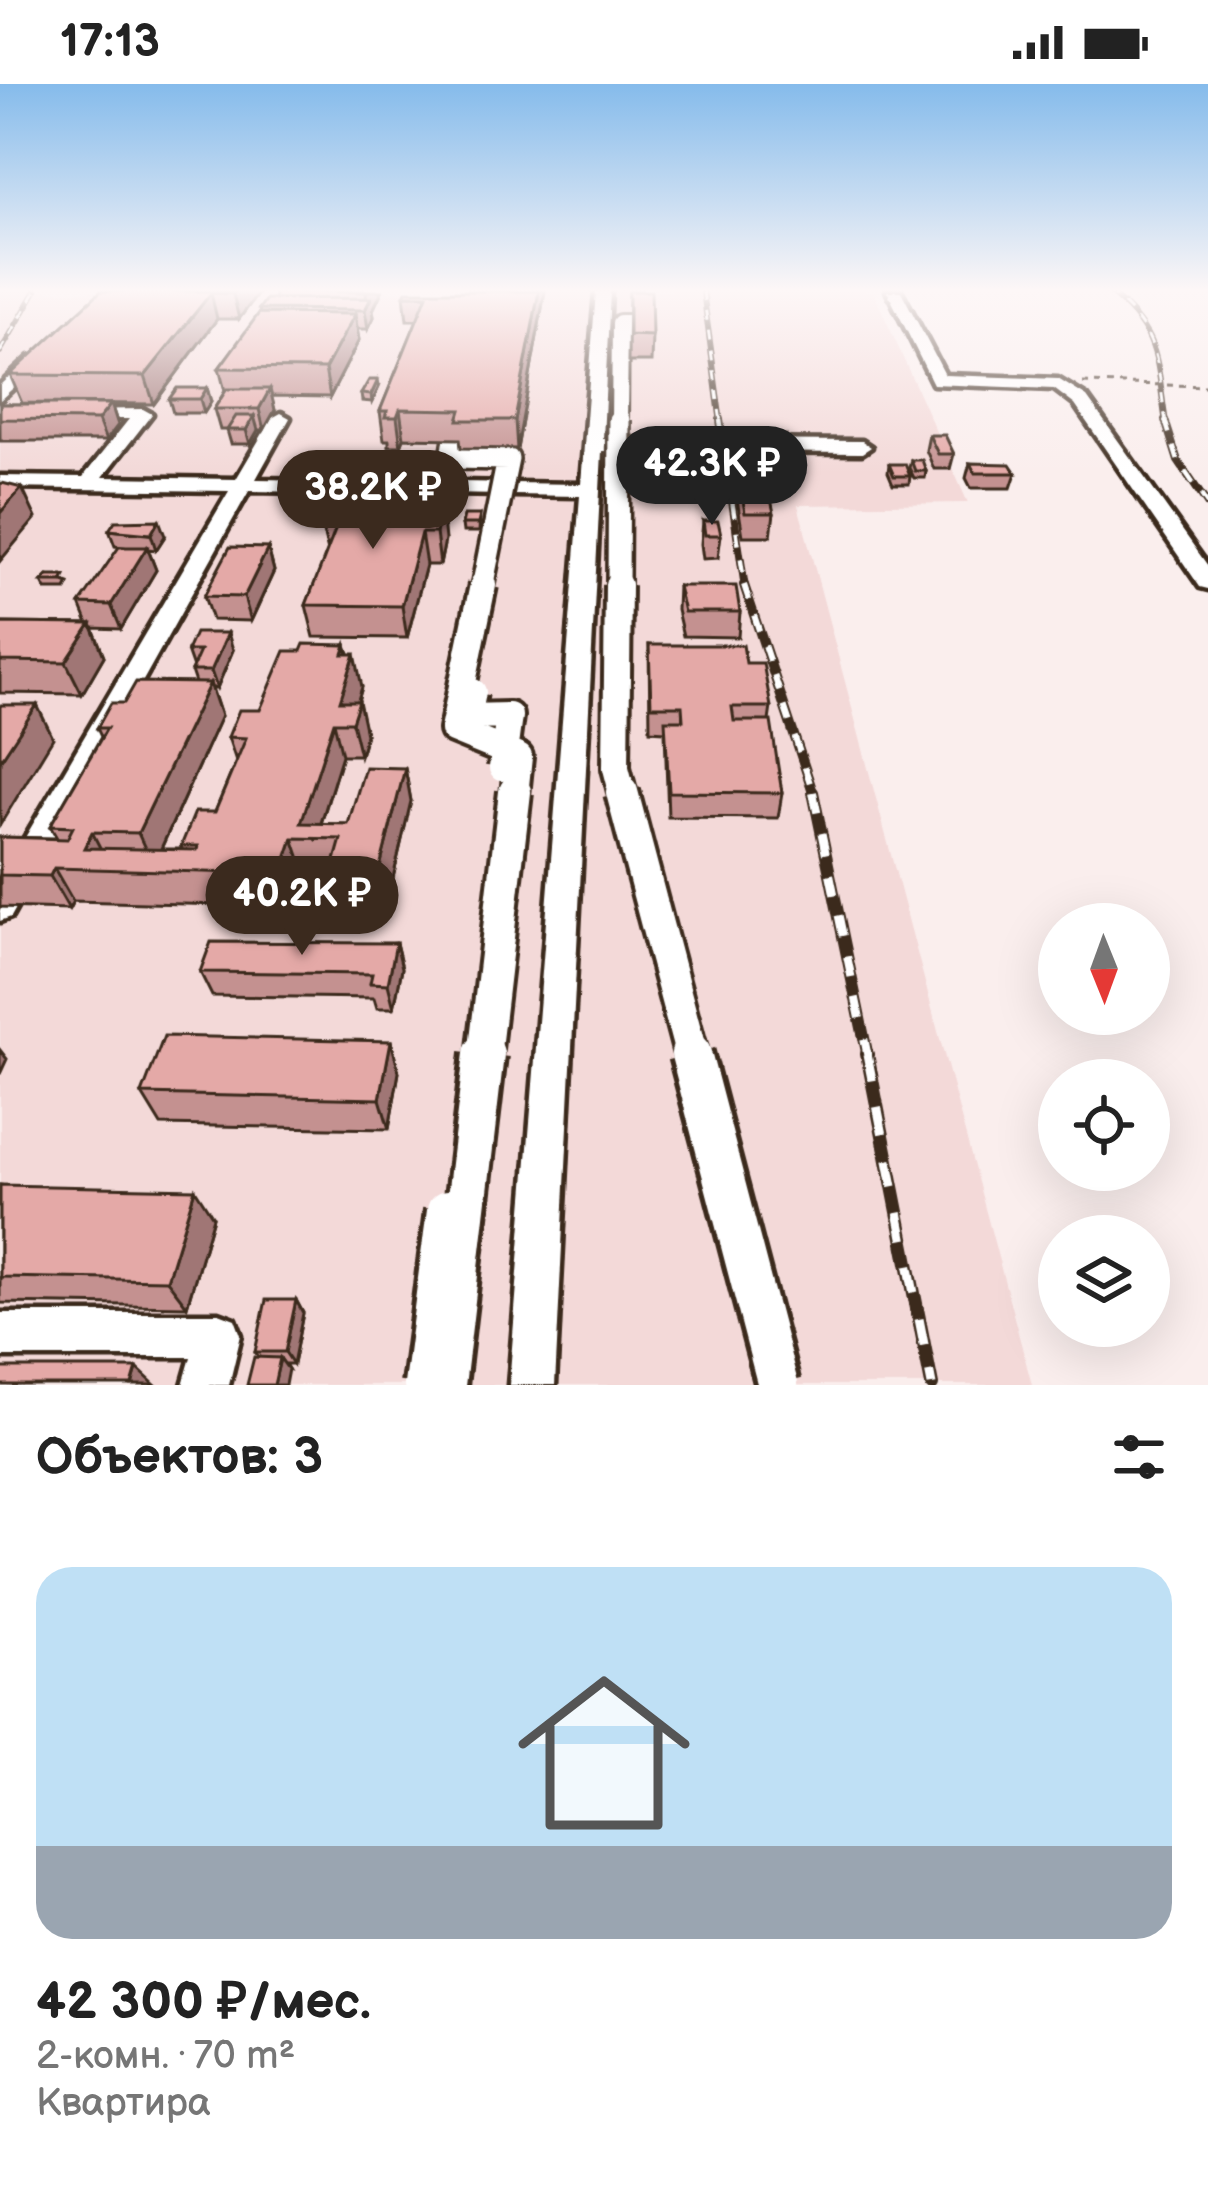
<!DOCTYPE html>
<html lang="ru">
<head>
<meta charset="utf-8">
<style>
	body { margin:0; font-family:"Balsamiq Sans",sans-serif; background:#f2f2f2; color:#222; height:100vh; display:flex; flex-direction:column; font-size:45px; white-space:nowrap }
	* { box-sizing:border-box; margin:0 }
	p { font-size:39px; color:#767676 }
	.icon { flex:none; width:66px; height:66px; fill:none; stroke:currentColor; stroke-width:2; stroke-linecap:round; stroke-linejoin:round }
	.map { position:relative; height:1301px; overflow:hidden }
	.side { display:flex; flex-direction:column; background:#fff; flex:1 }
	.side>* { flex:none }
	.needle { width:78px; rotate:179deg }
	.buttons { position:absolute; left:1038px; top:819px; display:grid; gap:24px }
	.buttons a { display:grid; place-items:center; width:132px; height:132px; border-radius:50%; background:#fff; box-shadow:0 12px 48px #0002; font-size:60px }
	.price { position:absolute; translate:-50% -102px; padding:0 27px; border-radius:42px; background:#3b2a1e; color:#fff; font-size:39px; line-height:78px; filter:drop-shadow(0 3px 6px #0008) }
	.price::after { content:''; position:absolute; left:50%; top:72px; width:36px; height:27px; margin-left:-18px; background:inherit; clip-path:polygon(0 0,100% 0,50% 100%) }
	.price.active { background:#222; color:#fff }
	ul { padding:0; list-style:none }
	li { display:grid; align-content:center; gap:24px; height:636px; padding:0 36px }
	li span { display:grid; place-items:center; height:372px; border-radius:36px; color:#555 }
	li>.icon { margin-inline-start:auto }
	span .icon { width:216px; height:216px; fill:#fffc; stroke-width:1 }
	li b { font-size:51px }
	h2 { display:flex; justify-content:space-between; align-items:center; height:144px; padding:0 36px; font-size:51px }
	.status { display:flex; justify-content:space-between; align-items:center; height:84px; padding:0 60px; background:#fff; direction:ltr }
	.status svg { height:33px; fill:currentColor }
	.map>svg:first-child { display:block }
</style>
</head>
<body>
<div class="status"><b>17:13</b><svg viewBox="0 0 49 12"><path d="M0 12V9h3v3zM5 12V6h3v6zM10 12V3h3v9zM15 12V0h3v12zM26 1h20v11H26zM47 4h2v5h-2z"/></svg></div>
<div class="map">
<svg width="1208" height="1301" viewBox="0 0 1208 1301">
	<rect width="100%" height="100%" fill="#faeeed"/>
	<filter id="ink" filterUnits="userSpaceOnUse"><feTurbulence type="fractalNoise" baseFrequency=".00833" numOctaves="2"/><feDisplacementMap in="SourceGraphic" scale="24" xChannelSelector="R" yChannelSelector="G"/><feConvolveMatrix kernelMatrix="1 2 1 2 8 2 1 2 1" color-interpolation-filters="sRGB"/></filter>
	<g filter="url(#ink)">
		<!-- built -->
		<path fill="#f3d9d8" d="M0 207H873L968 419 798 421 1032 1301H0Z"/>
		<g fill="none" stroke-linecap="round" stroke-linejoin="round">
			<!-- canal -->
			<path fill="#92c6ef" fill-rule="evenodd" d="M1200 207H1208V210L1202 209Z"/>
			<!-- minor casing -->
			<g stroke="#3b2a1e" stroke-width="9">
				<path id="minor" d="M596 207H610L603 355 862 357 871 363 862 369 602 367 555 1301H509L580 412 249 407 11 833 0 837V796L229 407 0 404V392L83 393 129 335H79L73 334V326L143 325 152 330 103 393 236 395 272 334 281 329 290 334 256 395 581 400Z
					M887 207H901L945 291 1058 295 1087 313 1208 482V505L1200 503 1075 321 1054 305 933 300Z
					M30 273 44 276 0 316V301Z
					M0 1229H219L235 1235 241 1251 229 1301H183L191 1273H0Z"/>
			</g>
			<!-- path -->
			<path stroke="#3b2a1e" stroke-width="3" stroke-dasharray="6 6" stroke-linecap="butt" d="M1083 299 1208 302"/>
			<!-- minor -->
			<use href="#minor" fill="#fff" fill-rule="evenodd"/>
			<!-- rail-far4 casing -->
			<g stroke="#3b2a1e" stroke-width="6">
				<path id="rail-far4" d="M703 207 721 339
					M1108 207C1162 250 1156 276 1166 339
					M0 268 36 207"/>
			</g>
			<!-- rail-far3 casing -->
			<g stroke="#3b2a1e" stroke-width="8">
				<path id="rail-far3" d="M720 336 745 504
					M1165 336 1178 377 1208 421"/>
			</g>
			<!-- rail-far2 casing -->
			<g stroke="#3b2a1e" stroke-width="10">
				<path id="rail-far2" d="M744 501 814 711"/>
			</g>
			<!-- rail-far1 casing -->
			<g stroke="#3b2a1e" stroke-width="12">
				<path id="rail-far1" d="M813 708 868 973"/>
			</g>
			<!-- rail casing -->
			<g stroke="#3b2a1e" stroke-width="14">
				<path id="rail" d="M867 970 932 1301"/>
			</g>
			<!-- rail-far4 -->
			<use href="#rail-far4" stroke="#fff" stroke-width="3" stroke-dasharray="10" stroke-linecap="butt"/>
			<!-- rail-far3 -->
			<use href="#rail-far3" stroke="#fff" stroke-width="4.5" stroke-dasharray="14" stroke-linecap="butt"/>
			<!-- rail-far2 -->
			<use href="#rail-far2" stroke="#fff" stroke-width="6" stroke-dasharray="16" stroke-linecap="butt"/>
			<!-- rail-far1 -->
			<use href="#rail-far1" stroke="#fff" stroke-width="8" stroke-dasharray="21" stroke-linecap="butt"/>
			<!-- rail -->
			<use href="#rail" stroke="#fff" stroke-width="9" stroke-dasharray="27" stroke-linecap="butt"/>
			<!-- minor-bridge-far4 casing -->
			<g stroke="#3b2a1e" stroke-width="22" stroke-linecap="butt">
				<path id="minor-bridge-far4" d="M619 339 620 239H629"/>
			</g>
			<!-- minor-bridge-far3 casing -->
			<g stroke="#3b2a1e" stroke-width="28" stroke-linecap="butt">
				<path id="minor-bridge-far3" d="M455 354 452 374 508 375 482 504
					M618 504 619 336"/>
			</g>
			<!-- minor-bridge-far2 casing -->
			<g stroke="#3b2a1e" stroke-width="34" stroke-linecap="butt">
				<path id="minor-bridge-far2" d="M483 501 453 646 519 673 515 711
					M618 501 616 684 623 711
					M473 608 468 633 509 632 502 684"/>
			</g>
			<!-- minor-bridge-far1 casing -->
			<g stroke="#3b2a1e" stroke-width="40" stroke-linecap="butt">
				<path id="minor-bridge-far1" d="M622 708 692 973
					M484 973 515 708"/>
			</g>
			<!-- minor-bridge casing -->
			<g stroke="#3b2a1e" stroke-width="50" stroke-linecap="butt">
				<path id="minor-bridge" d="M691 970 778 1301
					M424 1301 447 1127
					M445 1301 484 970"/>
			</g>
			<!-- minor-bridge-far4 -->
			<use href="#minor-bridge-far4" stroke="#fff" stroke-width="16"/>
			<!-- minor-bridge-far3 -->
			<use href="#minor-bridge-far3" stroke="#fff" stroke-width="21"/>
			<!-- minor-bridge-far2 -->
			<use href="#minor-bridge-far2" stroke="#fff" stroke-width="26"/>
			<!-- minor-bridge-far1 -->
			<use href="#minor-bridge-far1" stroke="#fff" stroke-width="32"/>
			<!-- minor-bridge -->
			<use href="#minor-bridge" stroke="#fff" stroke-width="40"/>
		</g>
		<!-- wall -->
		<path fill="#c49190" stroke="#3b2a1e" stroke-width="3" d="M101 207H260L239 235H217L154 320 22 319 10 291Z
			M274 207H382L373 226 374 233 368 245H357L359 256 330 313 271 312 275 326 264 346H258L250 360H231L227 346H220L214 325 225 307 219 284 260 229 259 225 275 215Z
			M545 207 517 365 461 364 460 355 404 354 401 362H389V356H384L380 327 417 236H407L404 211Z
			M629 207 652 252 651 278H628Z
			M379 303 372 318 362 317 361 310Z
			M207 304 211 318 204 329H173L169 315Z
			M0 320H111L118 341 106 357H0Z
			M697 347 790 368 787 390H755L754 386 697 385 696 369Z
			M929 351 954 370 950 385H934L926 366Z
			M911 376 926 387 925 394H914L909 384Z
			M970 379 1016 389 1011 404H971L966 394Z
			M889 380 910 392 909 400H893L888 388Z
			M739 392 774 429 771 452H743L737 415Z
			M432 415 433 425 445 456 440 481H426L407 554 314 553 306 521 328 467 322 444 343 431Z
			M480 431 479 448H463L462 440Z
			M703 437 721 451 718 474 703 475 701 460Z
			M109 446 165 452 156 466 148 465 156 486 121 545 93 544 104 572 82 610 0 609V539L88 540 80 520 123 463 115 462Z
			M268 464 274 487 251 537 212 536 204 512Z
			M48 492 69 500 66 506H46L42 498Z
			M678 502 740 528 738 553 683 552 677 526Z
			M346 561 362 603 358 617 366 650 360 671H342L321 740H348L405 684 411 717 385 828 339 827 330 794 331 788 304 787 293 823 73 817 69 825 0 823V753L57 754 50 742 101 653 97 644 124 619 195 599 191 587 193 584 187 567 233 566 217 604H212L221 632 161 765H182L181 762 215 728 236 677 228 653 260 626 301 567Z
			M649 561 746 579 771 623 769 637 782 709 778 734 668 733 665 647 650 646Z
			M396 859 402 884 394 924H377L374 914 212 912 200 888Z
			M391 957 399 988 389 1045 161 1041 142 1010Z
			M0 1101 213 1133 187 1222 0 1219Z
			M296 1216 303 1229 293 1280H285L288 1285 259 1273 255 1268Z"/>
		<!-- shaded-wall -->
		<path fill="#a07675" stroke="#3b2a1e" stroke-width="3" d="M235 207H260L239 235 233 210Z
			M366 207H382L373 226 374 233 368 245 365 226 367 222Z
			M539 207H545L517 365 515 336Z
			M211 209 217 235 154 320 145 292Z
			M355 230 359 256 330 313 325 285Z
			M378 296 379 303 372 318 371 311Z
			M207 304 211 318 204 329 200 315Z
			M270 305 275 326 264 346 259 325Z
			M111 320 118 341 106 357 98 336Z
			M400 325 404 354 401 362 397 333Z
			M254 332 258 346 250 360 246 346Z
			M22 404 36 434 0 477V429Z
			M442 425 445 456 440 481 436 449Z
			M159 436 165 452 156 466 151 450Z
			M421 449 426 481 407 554 402 522Z
			M147 463 156 486 121 545 111 521Z
			M268 464 274 487 251 537 244 513Z
			M91 540 104 572 82 610 66 578Z
			M228 549 233 566 217 604 211 587Z
			M346 561 351 584 355 570 362 603 351 638 340 617 343 570Z
			M210 599 221 632 153 782 138 749Z
			M359 617 366 650 360 671 352 638Z
			M37 621 53 654 0 741V677Z
			M334 638 342 671 316 755 301 739Z
			M405 684 411 717 385 828 377 795Z
			M92 748 109 781 84 764Z
			M293 754 304 787 293 823 281 790Z
			M54 784 73 817 69 825 50 792Z
			M396 859 402 884 394 924 388 900Z
			M391 957 399 988 389 1045 380 1015Z
			M0 966 7 975 0 990Z
			M195 1105 213 1133 187 1222 167 1196Z
			M296 1216 303 1229 293 1280 285 1268Z
			M280 1274 288 1285 285 1301H274Z
			M137 1284 155 1301H132Z"/>
		<!-- building -->
		<path fill="#e4a9a7" stroke="#3b2a1e" stroke-width="3" d="M101 207H235L233 210 211 209 145 292 10 291Z
			M274 207H366L365 208Z
			M406 207H539L515 336H458L461 326 400 325 397 333H385L387 327H380L427 211H404Z
			M629 207H651L652 252 629 251Z
			M371 214 365 226 259 225 266 215Z
			M259 229 355 230 325 285 219 284Z
			M369 296H378L371 311 361 310Z
			M177 304H207L200 315H169Z
			M227 305H270L259 325H214Z
			M0 320H111L98 336 0 335Z
			M236 332H254L246 346H227Z
			M697 347H754L786 351 790 368H757L756 363H699Z
			M929 351H945L954 370H938Z
			M911 376H922L926 387H915Z
			M970 379 1010 380 1016 389H975Z
			M889 380H905L910 392H894Z
			M739 392H766L774 429H745Z
			M2 399 22 404 0 429V400Z
			M350 415H432L429 425H442L436 449H421L402 522 306 521 336 444H322L328 431H343Z
			M464 431H480L478 440H462Z
			M159 436 151 450 109 446 115 437Z
			M703 437H718L721 451H705Z
			M119 463H147L111 521 80 520Z
			M230 463 268 464 244 513 204 512Z
			M48 492H65L62 498H42Z
			M678 502H736L740 528H684Z
			M0 539 91 540 66 578 0 577Z
			M195 549H228L211 587H191L200 567H187Z
			M304 560 346 561 343 570H355L340 617H359L352 638H334L301 739 348 740 365 683 405 684 377 795 330 794 341 755 293 754 281 790 54 784 50 792 0 791V753L67 755 73 743 50 742 107 644H97L111 619H124L136 598 210 599 138 749 92 748 84 764 197 766 198 762H181L195 728H215L246 654 228 653 239 626H260L285 567H301Z
			M649 561H743L746 579H763L771 623H732L734 637H771L782 709 669 708 665 636H683L682 622H651Z
			M1 621H37L0 677V623Z
			M211 858 396 859 388 900 370 899 372 890 200 888Z
			M164 952 391 957 380 1015 142 1010Z
			M0 1101 195 1105 167 1196 0 1193Z
			M266 1216H296L285 1268H255Z
			M254 1273 280 1274 274 1301H247Z
			M0 1284H137L132 1301H0Z"/>
	</g>
	<!-- sky -->
	<linearGradient id="sky" x2="0" y2="1"><stop stop-color="#85bbeb"/><stop offset="0.53" stop-color="#fdf7f7"/><stop offset="1" stop-color="#fdf7f7" stop-opacity="0"/></linearGradient>
	<rect width="1208" height="389" fill="url(#sky)"/>
</svg>
<div class="buttons">
<a><svg class="needle" viewBox="-14 -14 28 28"><path d="M0-13l5 13h-10z" fill="#e53935"/><path d="M0 13l5-13h-10z" fill="#767676"/></svg></a>
<a><svg class="icon" aria-label="locate" viewBox="0 0 24 24"><circle cx="12" cy="12" r="6"/><path d="M12 2v4M12 18v4M2 12h4M18 12h4"/></svg></a>
<a><svg class="icon" aria-label="layers" viewBox="0 0 24 24"><path d="M12 4l9 5-9 5-9-5zM3 14l9 5 9-5"/></svg></a>
</div>
<b class="price active" style="left:712px;top:444px">42.3K ₽</b>
<b class="price" style="left:373px;top:468px">38.2K ₽</b>
<b class="price" style="left:302px;top:874px">40.2K ₽</b>
</div>
<section class="side">
<h2>Объектов: 3<svg class="icon" aria-label="filters" viewBox="0 0 24 24"><path d="M4 7h16M4 17h16"/><circle cx="9" cy="7" r="2"/><circle cx="15" cy="17" r="2"/></svg></h2>
<ul>
<li><span style="background:linear-gradient(#bfe0f5 75%,#9aa5b1 0)"><svg class="icon" aria-label="home" viewBox="0 0 24 24"><path d="M3 11l9-7 9 7M6 9v11h12V9"/></svg></span><div><b>42 300 ₽/мес.</b><p>2-комн. · 70 m²</p><p>Квартира</p></div></li>
</ul>
</section>
</body>
</html>
